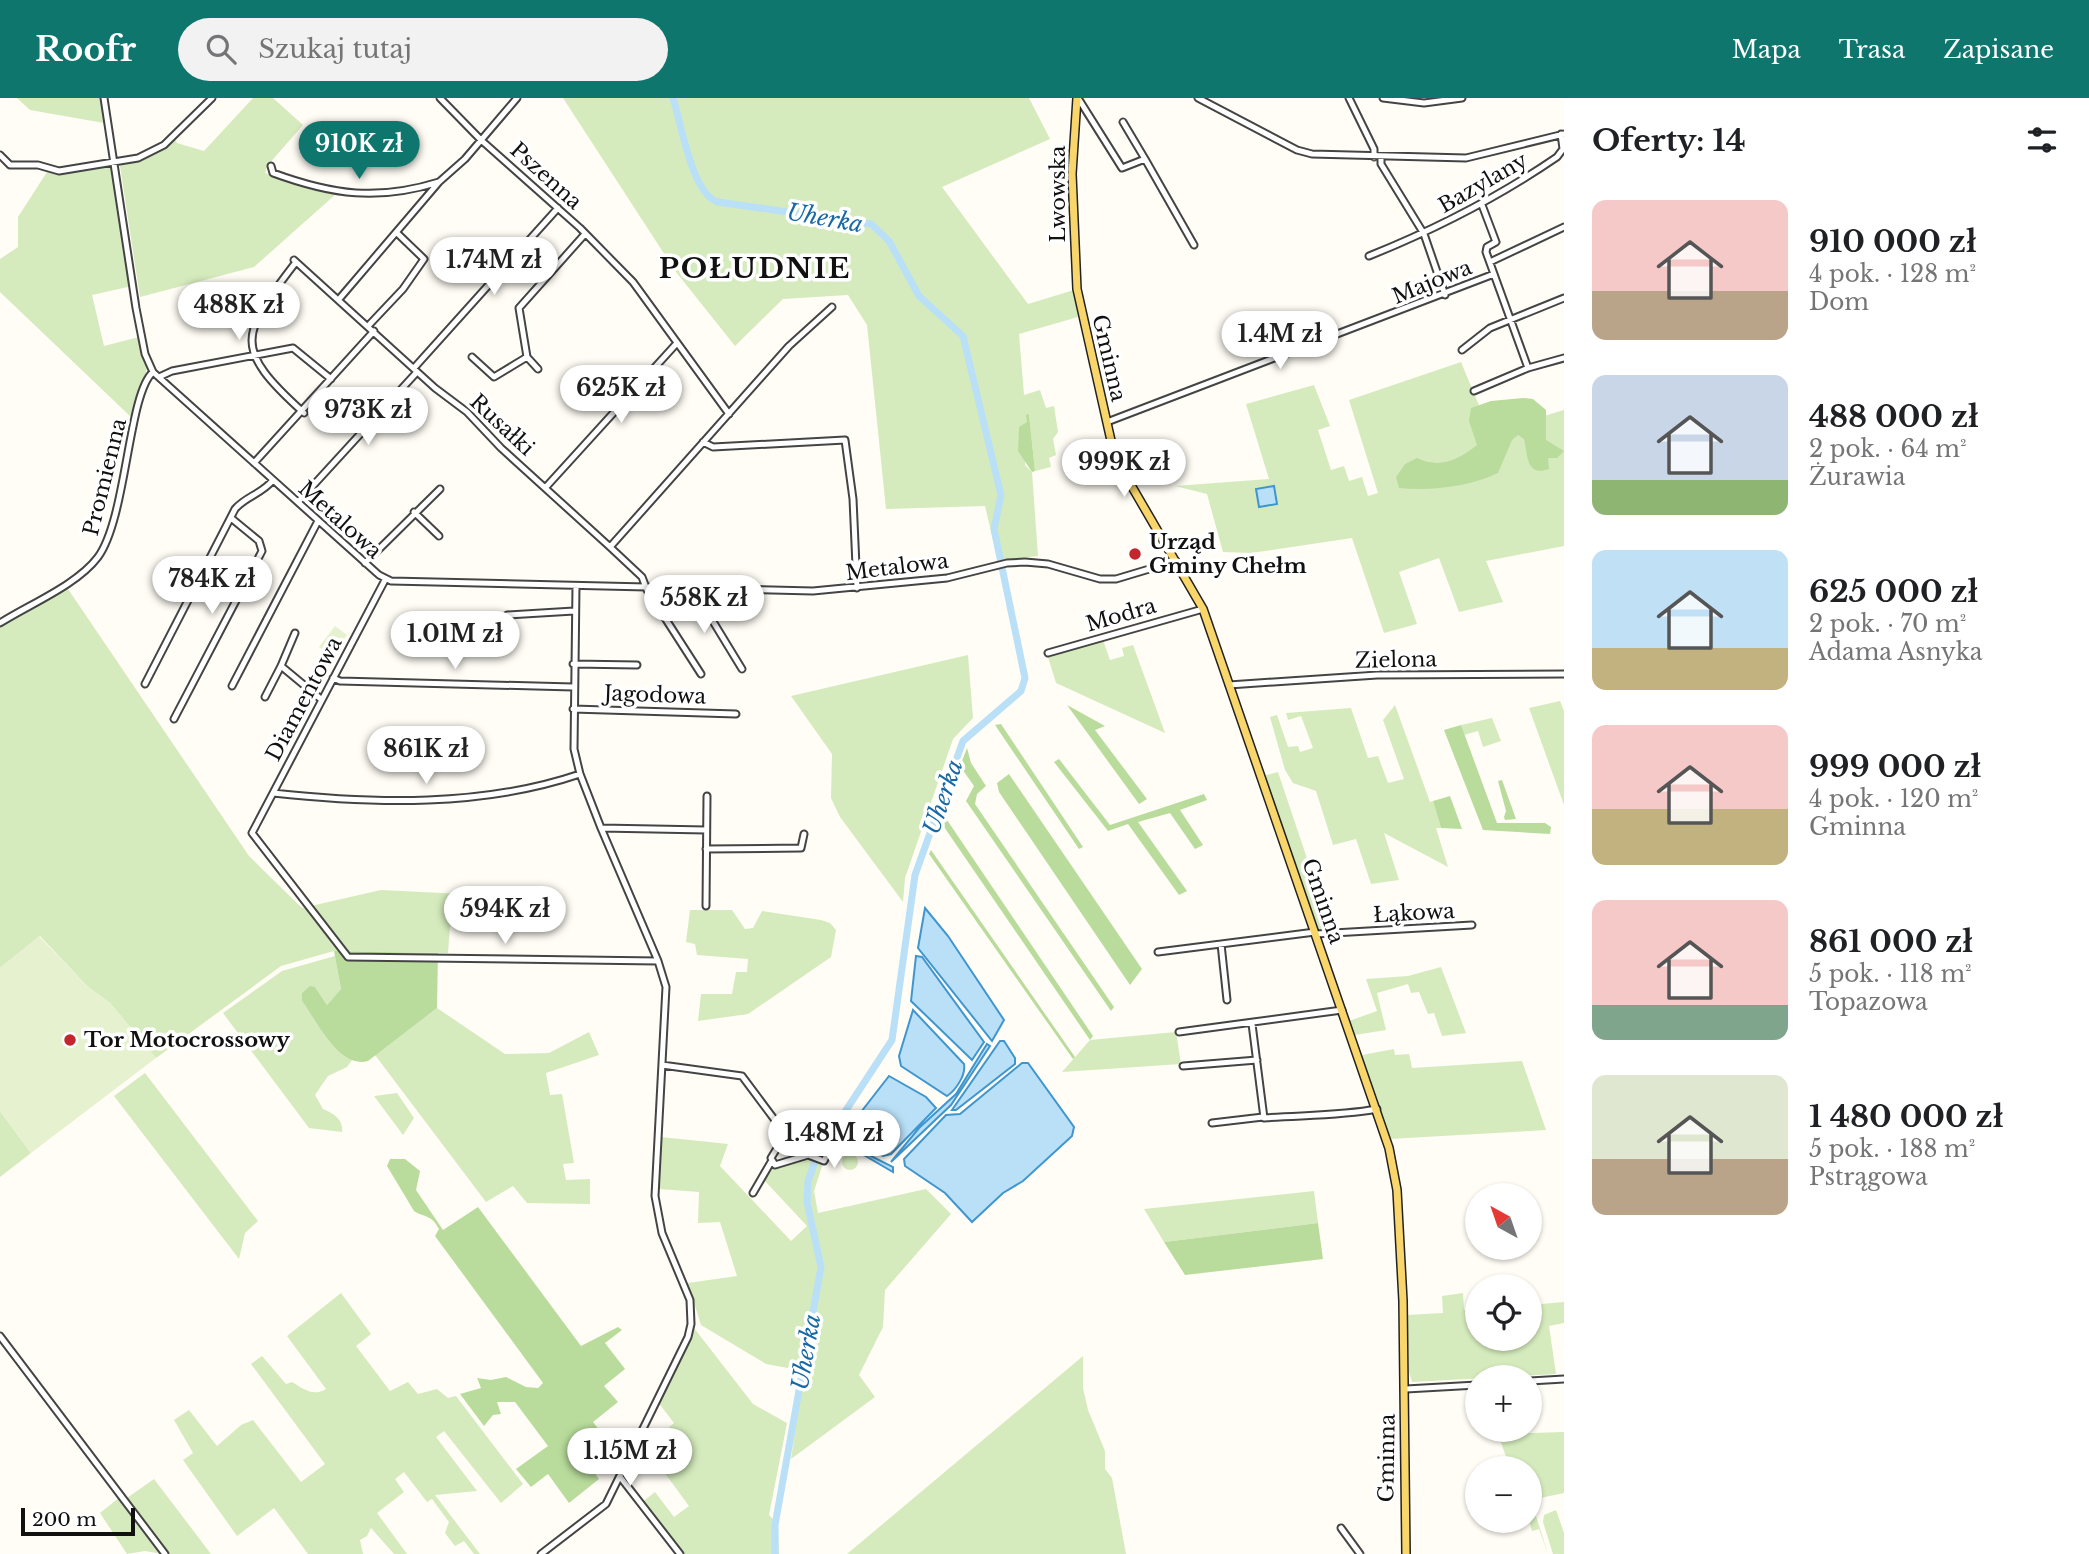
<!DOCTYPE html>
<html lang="pl">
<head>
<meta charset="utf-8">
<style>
	body { margin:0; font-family:"Libre Baskerville",serif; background:#f2f2f2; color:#202124; height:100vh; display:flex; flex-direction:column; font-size:26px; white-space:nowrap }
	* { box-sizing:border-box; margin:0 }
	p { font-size:23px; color:#757577 }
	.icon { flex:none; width:38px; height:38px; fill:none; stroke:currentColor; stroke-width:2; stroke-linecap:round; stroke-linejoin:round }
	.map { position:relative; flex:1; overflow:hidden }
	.side { display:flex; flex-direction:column; background:#fff; width:525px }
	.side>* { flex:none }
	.needle { width:46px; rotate:320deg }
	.tools { position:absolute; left:1465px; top:1085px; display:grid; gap:14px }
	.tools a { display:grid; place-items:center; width:77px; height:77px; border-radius:50%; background:#fff; box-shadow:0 2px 5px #0004; font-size:35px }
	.scale { position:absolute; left:21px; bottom:18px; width:114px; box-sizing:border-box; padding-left:7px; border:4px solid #111; border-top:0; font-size:19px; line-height:24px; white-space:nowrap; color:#111; -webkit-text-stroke:5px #fff; paint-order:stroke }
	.price { position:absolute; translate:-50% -60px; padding:0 16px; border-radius:24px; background:#fff; color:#222; font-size:23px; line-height:46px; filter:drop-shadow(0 2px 4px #0008) }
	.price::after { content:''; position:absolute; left:50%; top:42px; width:21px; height:16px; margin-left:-10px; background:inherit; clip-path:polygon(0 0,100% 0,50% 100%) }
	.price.current { background:#0f766e; color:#fff }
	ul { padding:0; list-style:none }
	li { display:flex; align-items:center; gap:21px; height:175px; padding:0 28px }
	li span { display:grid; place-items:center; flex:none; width:196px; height:140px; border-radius:14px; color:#555 }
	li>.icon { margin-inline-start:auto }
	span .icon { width:84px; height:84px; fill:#fffc; stroke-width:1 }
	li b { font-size:30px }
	h2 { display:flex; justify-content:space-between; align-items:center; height:84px; padding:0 28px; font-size:30px }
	header { display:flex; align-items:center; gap:42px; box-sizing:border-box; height:98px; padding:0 35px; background:#0f766e; color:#fff }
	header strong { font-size:33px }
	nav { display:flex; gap:38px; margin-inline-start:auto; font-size:24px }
	.search { width:490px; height:63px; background:#f2f2f2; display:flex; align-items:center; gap:18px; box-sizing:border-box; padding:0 24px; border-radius:38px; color:#757577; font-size:26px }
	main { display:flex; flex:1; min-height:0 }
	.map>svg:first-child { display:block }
</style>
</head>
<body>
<header>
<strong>Roofr</strong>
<div class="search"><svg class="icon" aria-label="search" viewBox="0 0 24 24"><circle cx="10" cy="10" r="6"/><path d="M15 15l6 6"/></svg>Szukaj tutaj</div>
<nav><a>Mapa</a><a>Trasa</a><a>Zapisane</a></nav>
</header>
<main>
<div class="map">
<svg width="1564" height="1456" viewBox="0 0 1564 1456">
	<rect width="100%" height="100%" fill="#fffdf5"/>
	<!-- green -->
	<path fill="#d5ebbd" d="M17 0H100L104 25 30 12Z
		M253 0H273L303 27 268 67 265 75 336 96 254 169 140 199 120 68 153 56 174 40 177 45 204 53Z
		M563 0H1029L1050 41 942 89 1028 206 1074 192 1078 219 1019 236 1024 297 1040 292 1046 310 1054 308 1058 334 1053 341 1056 357 1049 360 1051 369 1035 373 1029 316 1025 367 1032 374 1038 458 998 463 985 408 886 411 867 227 848 197 783 201 735 248 676 174Z
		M95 67H106L113 71 132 188 92 197 104 248 139 239 147 270 132 320 0 194V161L18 149V119L47 74 59 77Z
		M1461 264 1490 334 1564 312V448L1486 463 1503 504 1459 514 1439 460 1399 474 1417 526 1384 535 1352 440 1251 455 1223 454 1207 396 1175 388 1269 381 1246 306 1314 287 1330 328 1318 332 1331 372 1344 368 1349 383 1362 379 1368 398 1378 395 1349 302Z
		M68 491 249 758 302 810 381 792 463 796 478 811 480 825 450 828 448 855 334 853 281 868 156 960 110 905 88 889 40 838 0 870V529L46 499Z
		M1103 542 1110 562 1124 558 1122 550 1133 547 1165 635 1056 585 1048 559Z
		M968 557 973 620 953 641 905 780 903 804 840 719 831 700 832 656 791 598Z
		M1560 603 1564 613V707L1529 610Z
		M1395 607 1430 704 1433 703 1441 730H1436L1448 769 1384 735 1399 782 1371 786 1356 741 1333 747 1316 693 1293 685 1285 672 1270 619 1277 617 1288 649 1298 648 1300 654 1313 650 1301 618 1288 622 1286 615 1351 610 1368 660 1378 658 1388 685 1404 681 1383 622Z
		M1492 620 1501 643 1483 649 1478 633 1464 637 1461 627Z
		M1278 674 1331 832H1318L1263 678Z
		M690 812H732L745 831 753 830 762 813 821 822 830 825 836 832 831 859 748 916 698 923 701 896H732L736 874H747L748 861 697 857 695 846 686 844Z
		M335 858 341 891 327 907 315 889 302 895V903L335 948 352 962 347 969 328 978 315 997 323 1011C333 1015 344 1022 342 1034L309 1030 223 915 282 873Z
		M1441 869 1466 935 1442 938 1434 915 1428 916 1419 894 1411 895 1408 886 1377 895 1386 932 1355 937 1349 923 1377 913 1366 881 1408 878Z
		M437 910 505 956 549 955 589 934 599 957 546 975 550 997 562 996 574 1065 563 1066 566 1082 590 1081V1106L527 1105 513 1088 486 1104 375 957Z
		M1176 934 1181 966 1062 974 1090 942Z
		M1394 951 1395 957 1409 956 1412 970 1522 963 1546 1032 1389 1041 1362 957Z
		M145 975 258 1123 245 1135 239 1161 114 998Z
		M397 995 414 1020 403 1037 374 998Z
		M0 1013 31 1055 0 1079Z
		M661 1039 728 1046 720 1068 791 1143 807 1128 764 1082 772 1068 776 1070 809 1060 823 1065 814 1093 818 1115 926 1091 951 1116 885 1192 883 1229 859 1277 875 1299 791 1361 804 1273 766 1266 701 1227 688 1185 737 1178 720 1124 698 1125 699 1094 659 1091Z
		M842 1064a8 8 0 1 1 16 0a8 8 0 1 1-16 0Z
		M1314 1093 1318 1125 1164 1144 1144 1111Z
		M341 1195 371 1236 356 1248 390 1293 408 1284 418 1296 437 1291 448 1300 456 1298 523 1386 501 1405 444 1333 436 1339 477 1393 435 1397 480 1456H474L464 1443 455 1448 445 1435 449 1424 432 1401 427 1404 404 1374 395 1381 404 1394 377 1415 407 1456H394L371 1430 367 1438 360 1442 363 1456H308L274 1410 237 1438 183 1362 193 1355 174 1322 189 1312 217 1348 241 1327 253 1322 301 1384 325 1366 251 1266 262 1258 286 1286 292 1284C304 1291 313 1299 326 1291L287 1238Z
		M1463 1195 1464 1212 1477 1211V1241H1530V1207L1564 1204V1225L1549 1228 1556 1276 1412 1284 1409 1274 1407 1217 1443 1215 1442 1198Z
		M694 1230 753 1306 787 1325 769 1417 778 1426 779 1456H678L641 1405 655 1394 674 1419 689 1408 658 1366 668 1359 658 1339 674 1325 657 1303 684 1256Z
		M1083 1258V1290L1088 1312 1105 1353V1371L1112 1380 1126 1456H847Z
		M1564 1334V1395L1531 1402 1548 1456 1539 1431 1532 1433 1529 1423 1530 1370H1510L1498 1336Z
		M154 1381 211 1456H168L127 1400Z
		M120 1399 163 1456 145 1453 127 1456 100 1415Z
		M1556 1412 1564 1435V1456H1553L1543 1424 1544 1417Z"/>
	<!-- forest -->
	<path fill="#b9dc9c" d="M1523 300 1533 301 1546 312V342L1564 353 1557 360H1548L1549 371C1526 379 1528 358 1524 341L1518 337 1512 342 1498 375C1468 389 1431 393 1399 390L1396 379 1405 366 1417 360C1440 371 1458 362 1477 347L1469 323 1471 310 1491 303Z
		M1029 316 1035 373 1032 374 1018 353 1019 329 1027 324 1026 317Z
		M1067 607 1105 628 1095 632 1147 701 1139 706Z
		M1001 626 1083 749 1079 751 995 627Z
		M1461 627 1497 725H1545L1551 729 1550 736 1483 732 1444 632Z
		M967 650 971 665 986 688 977 696 975 706 1114 909 1111 913 966 703 974 688 960 668Z
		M1059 661 1110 727 1204 696 1207 702 1180 712 1203 747 1195 751 1170 715 1138 724 1187 793 1179 797 1128 726 1108 733 1054 664Z
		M1009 676 1142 871 1130 887 999 694 997 685Z
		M1502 682 1516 721 1505 722 1504 719 1506 713 1498 683Z
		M1450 698 1462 731 1441 730 1433 703Z
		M943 716 1093 938 1090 942 940 723Z
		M931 752 1075 959 1073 961 929 756Z
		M334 853 438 855 437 910 368 963C339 971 317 923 302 903V895L310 888 315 889 327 907 341 891Z
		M390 1061H405L420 1073 416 1092 443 1132 478 1109 581 1248 618 1229 622 1232 605 1245 625 1271 604 1288 618 1304 593 1324 603 1337 581 1356 599 1381 569 1405 548 1376 531 1389 516 1371 548 1348 515 1304H497L501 1316 493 1317 484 1328 460 1296 481 1290 477 1280 491 1282 506 1279 526 1289 538 1290 543 1285 435 1138 439 1131C431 1116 425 1120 414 1113L387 1068Z
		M1318 1125 1323 1161 1185 1177 1164 1144Z"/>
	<!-- pitch -->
	<path fill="#e6f2cf" d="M335 528 347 537 331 558 319 549Z
		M39 838 88 889 110 905 156 960 31 1055 0 1013V870Z"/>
	<!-- water -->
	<path fill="#b9e0f7" stroke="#3f96cf" stroke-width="2" d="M1274 388 1277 406 1259 409 1256 391Z
		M925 810 948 838 1004 922 992 943 918 850Z
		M916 858 922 859 984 944 972 962 911 903Z
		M913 912 964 966C966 977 956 992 947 998L901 968 899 958Z
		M1000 943H1004L1015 960V966L956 1012H952Z
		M987 946 990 948 951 1007 891 1064 919 1030 956 996Z
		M1022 965H1028L1074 1029 1072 1038 1023 1083 1003 1095 972 1124 945 1095 905 1068 904 1061 946 1017 960 1016Z
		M889 978 926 999 936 1010 891 1056 883 1058 848 1041 844 1036Z
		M851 1048 893 1069V1074L862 1056 858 1057 849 1051Z"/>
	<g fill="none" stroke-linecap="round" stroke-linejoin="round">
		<!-- river -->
		<path stroke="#b9e0f7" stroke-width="7" d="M673 0C681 25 692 97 718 104L871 126 889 143 919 198 963 238 1001 397 994 431 1025 580 1021 593 963 643 915 777 892 942 818 1055 808 1083 807 1104 821 1169 775 1427V1456"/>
		<!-- minor casing -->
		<g stroke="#444" stroke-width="9">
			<path id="minor" d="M104 0 136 210 145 256 153 274 379 477 391 483 813 493 947 480 1007 465 1025 464 1048 466 1100 481H1116L1176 463
				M440 0 481 42 580 130 633 184 729 316
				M1078 0 1122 70 1145 61 1194 147
				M1198 0 1297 52 1312 56 1466 60 1564 36
				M1349 0 1374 51V59
				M1383 0 1424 5 1462 0
				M1123 24 1145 61
				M0 57 10 67H38L59 73 138 60 164 47 212 0
				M1381 59V66L1424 136 1445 197
				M271 68 273 75C333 97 378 103 439 84
				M1482 107 1496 144 1487 149 1486 154 1528 270
				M1369 158C1436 131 1497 100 1557 59L1563 51 1561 36
				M294 162 435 290 467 314 501 350 610 449
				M296 164C240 237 232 250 304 315
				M1490 164 1564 129
				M340 200 439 84 465 61 517 0
				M369 227 403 191 424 161 397 135
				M1462 252 1490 230 1564 200
				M472 259 494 279 527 259
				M414 270 558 110
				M538 271 527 259 519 210 585 136
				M159 279 172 273 293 250 331 281
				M1474 293 1528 270 1564 260
				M1107 324 1494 176
				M703 344 713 349 845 342 853 401 857 490
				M254 365 374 233
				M546 389 677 245
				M298 404 417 274
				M414 414 439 438
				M365 465 440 391
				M385 482 252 735 348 859 658 863
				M692 489 742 571
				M507 517 574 513
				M0 525C30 506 77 487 98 459 127 419 128 296 153 274
				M295 535 281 568 322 602
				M1048 555 1203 511
				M573 566 637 567
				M701 576 647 492 642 479 610 449 789 248 832 209
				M333 580 340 583 573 589
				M145 586 235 411C246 398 262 396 273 382
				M1229 587 1377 577 1564 576
				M232 588 318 423
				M265 599 281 568
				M573 611 736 616
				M174 621 262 453 259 443 231 420
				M273 695C374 706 483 709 580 676
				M601 730 706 732
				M706 751 801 750 804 736
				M706 808 707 698
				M1316 836 1472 827
				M1221 846 1227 902
				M1158 854 1315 834
				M1252 926 1264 1020C1302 1017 1339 1018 1377 1011
				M1179 934 1342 912
				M662 967 742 978 783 1033 782 1042 771 1060 775 1067 808 1057 824 1063 835 1040 843 1041
				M1183 968 1257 962
				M1212 1025 1263 1019
				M753 1095 771 1064
				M0 1238 165 1456
				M1530 1283 1564 1281
				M1406 1291 1477 1287
				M621 1380 680 1456
				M1341 1430 1360 1456
				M541 1456 606 1406 688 1239 691 1226 690 1202 662 1135 655 1098 666 889 658 863 601 730 580 676 574 651 576 488"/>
		</g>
		<!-- major casing -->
		<g stroke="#222" stroke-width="10">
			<path id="major" d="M1077 0 1072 76 1077 191 1112 347 1117 363 1203 511 1389 1050 1397 1092 1403 1203 1406 1456"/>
		</g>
		<!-- minor -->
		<use href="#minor" stroke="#fff" stroke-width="5"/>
		<!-- major -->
		<use href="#major" stroke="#f9d66b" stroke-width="7"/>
	</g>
	<!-- markers -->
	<g fill="#c4262e" stroke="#fff" stroke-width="2.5">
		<circle cx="1135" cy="456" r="7"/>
		<circle cx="70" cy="942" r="7"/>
	</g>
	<g text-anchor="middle" stroke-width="7" stroke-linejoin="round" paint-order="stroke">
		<!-- street labels -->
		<g font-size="21" fill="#111" stroke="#fff">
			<text transform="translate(546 78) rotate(42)" y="7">Pszenna</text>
			<text transform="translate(1483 85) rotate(-30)" y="7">Bazylany</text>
			<text transform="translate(1058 96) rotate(-90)" y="7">Lwowska</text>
			<text transform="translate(1432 184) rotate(-22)" y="7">Majowa</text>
			<text transform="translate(1109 260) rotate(77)" y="7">Gminna</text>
			<text transform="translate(502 327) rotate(43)" y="7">Rusałki</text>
			<text transform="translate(105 379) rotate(-76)" y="7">Promienna</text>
			<text transform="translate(340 422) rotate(42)" y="7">Metalowa</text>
			<text transform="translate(897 469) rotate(-7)" y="7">Metalowa</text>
			<text transform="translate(1121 517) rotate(-16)" y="7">Modra</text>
			<text transform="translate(1396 562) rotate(-1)" y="7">Zielona</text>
			<text transform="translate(655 597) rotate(2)" y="7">Jagodowa</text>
			<text transform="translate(304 601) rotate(-62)" y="7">Diamentowa</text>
			<text transform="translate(1323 803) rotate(71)" y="7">Gminna</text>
			<text transform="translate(1414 815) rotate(-3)" y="7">Łąkowa</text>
			<text transform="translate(1387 1360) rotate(-89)" y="7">Gminna</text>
		</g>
		<!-- poi labels -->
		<g font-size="21" font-weight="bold" fill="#111" stroke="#fff" text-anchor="start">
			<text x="1149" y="451">Urząd<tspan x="1149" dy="24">Gminy Chełm</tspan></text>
			<text x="84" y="949">Tor Motocrossowy</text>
		</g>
		<!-- water labels -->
		<g font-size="23" font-style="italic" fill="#1768a6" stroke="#fff">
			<text transform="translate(825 120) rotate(10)" y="8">Uherka</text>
			<text transform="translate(943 699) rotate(-71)" y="8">Uherka</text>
			<text transform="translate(806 1254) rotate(-80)" y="8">Uherka</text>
		</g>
		<!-- district labels -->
		<g font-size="28" font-weight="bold" letter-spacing="2" fill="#111" stroke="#fff">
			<text x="755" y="180">POŁUDNIE</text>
		</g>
	</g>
</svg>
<div class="tools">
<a><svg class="needle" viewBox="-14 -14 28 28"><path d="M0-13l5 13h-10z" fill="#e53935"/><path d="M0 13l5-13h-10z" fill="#757577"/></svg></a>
<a><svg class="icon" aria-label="locate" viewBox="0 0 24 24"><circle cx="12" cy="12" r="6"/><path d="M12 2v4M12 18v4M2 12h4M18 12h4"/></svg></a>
<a>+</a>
<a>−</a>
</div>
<div class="scale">200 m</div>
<b class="price current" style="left:359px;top:83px">910K zł</b>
<b class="price" style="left:494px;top:199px">1.74M zł</b>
<b class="price" style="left:239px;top:244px">488K zł</b>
<b class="price" style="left:1280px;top:273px">1.4M zł</b>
<b class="price" style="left:621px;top:327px">625K zł</b>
<b class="price" style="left:368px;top:349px">973K zł</b>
<b class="price" style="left:1124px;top:401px">999K zł</b>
<b class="price" style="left:212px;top:518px">784K zł</b>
<b class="price" style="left:704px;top:537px">558K zł</b>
<b class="price" style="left:455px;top:573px">1.01M zł</b>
<b class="price" style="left:426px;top:688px">861K zł</b>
<b class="price" style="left:505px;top:848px">594K zł</b>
<b class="price" style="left:834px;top:1072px">1.48M zł</b>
<b class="price" style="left:630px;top:1390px">1.15M zł</b>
</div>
<section class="side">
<h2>Oferty: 14<svg class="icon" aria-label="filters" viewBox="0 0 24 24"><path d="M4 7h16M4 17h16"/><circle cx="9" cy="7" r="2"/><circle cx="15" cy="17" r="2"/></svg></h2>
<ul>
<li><span style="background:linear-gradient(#f6c9c9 65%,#b9a48a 0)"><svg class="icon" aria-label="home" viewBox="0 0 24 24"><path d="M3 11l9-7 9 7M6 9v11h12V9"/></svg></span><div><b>910 000 zł</b><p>4 pok. · 128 m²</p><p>Dom</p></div></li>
<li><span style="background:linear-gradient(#c9d6e8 75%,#8fb573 0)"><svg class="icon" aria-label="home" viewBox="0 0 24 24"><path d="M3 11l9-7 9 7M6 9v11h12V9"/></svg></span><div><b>488 000 zł</b><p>2 pok. · 64 m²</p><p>Żurawia</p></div></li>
<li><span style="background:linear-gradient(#bfe0f5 70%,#c2b280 0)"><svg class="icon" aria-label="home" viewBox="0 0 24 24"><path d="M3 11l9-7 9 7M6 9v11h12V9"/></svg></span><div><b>625 000 zł</b><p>2 pok. · 70 m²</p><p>Adama Asnyka</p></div></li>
<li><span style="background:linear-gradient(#f6c9c9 60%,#c2b280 0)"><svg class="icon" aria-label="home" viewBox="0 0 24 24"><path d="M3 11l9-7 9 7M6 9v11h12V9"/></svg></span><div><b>999 000 zł</b><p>4 pok. · 120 m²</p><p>Gminna</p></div></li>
<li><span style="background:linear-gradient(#f6c9c9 75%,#7fa58c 0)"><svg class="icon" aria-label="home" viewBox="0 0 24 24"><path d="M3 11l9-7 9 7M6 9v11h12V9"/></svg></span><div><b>861 000 zł</b><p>5 pok. · 118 m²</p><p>Topazowa</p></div></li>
<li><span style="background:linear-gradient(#dfe7d0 60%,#b9a48a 0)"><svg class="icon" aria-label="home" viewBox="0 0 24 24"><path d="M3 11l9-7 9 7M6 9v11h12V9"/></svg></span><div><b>1 480 000 zł</b><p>5 pok. · 188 m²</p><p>Pstrągowa</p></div></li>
</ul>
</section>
</main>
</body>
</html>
